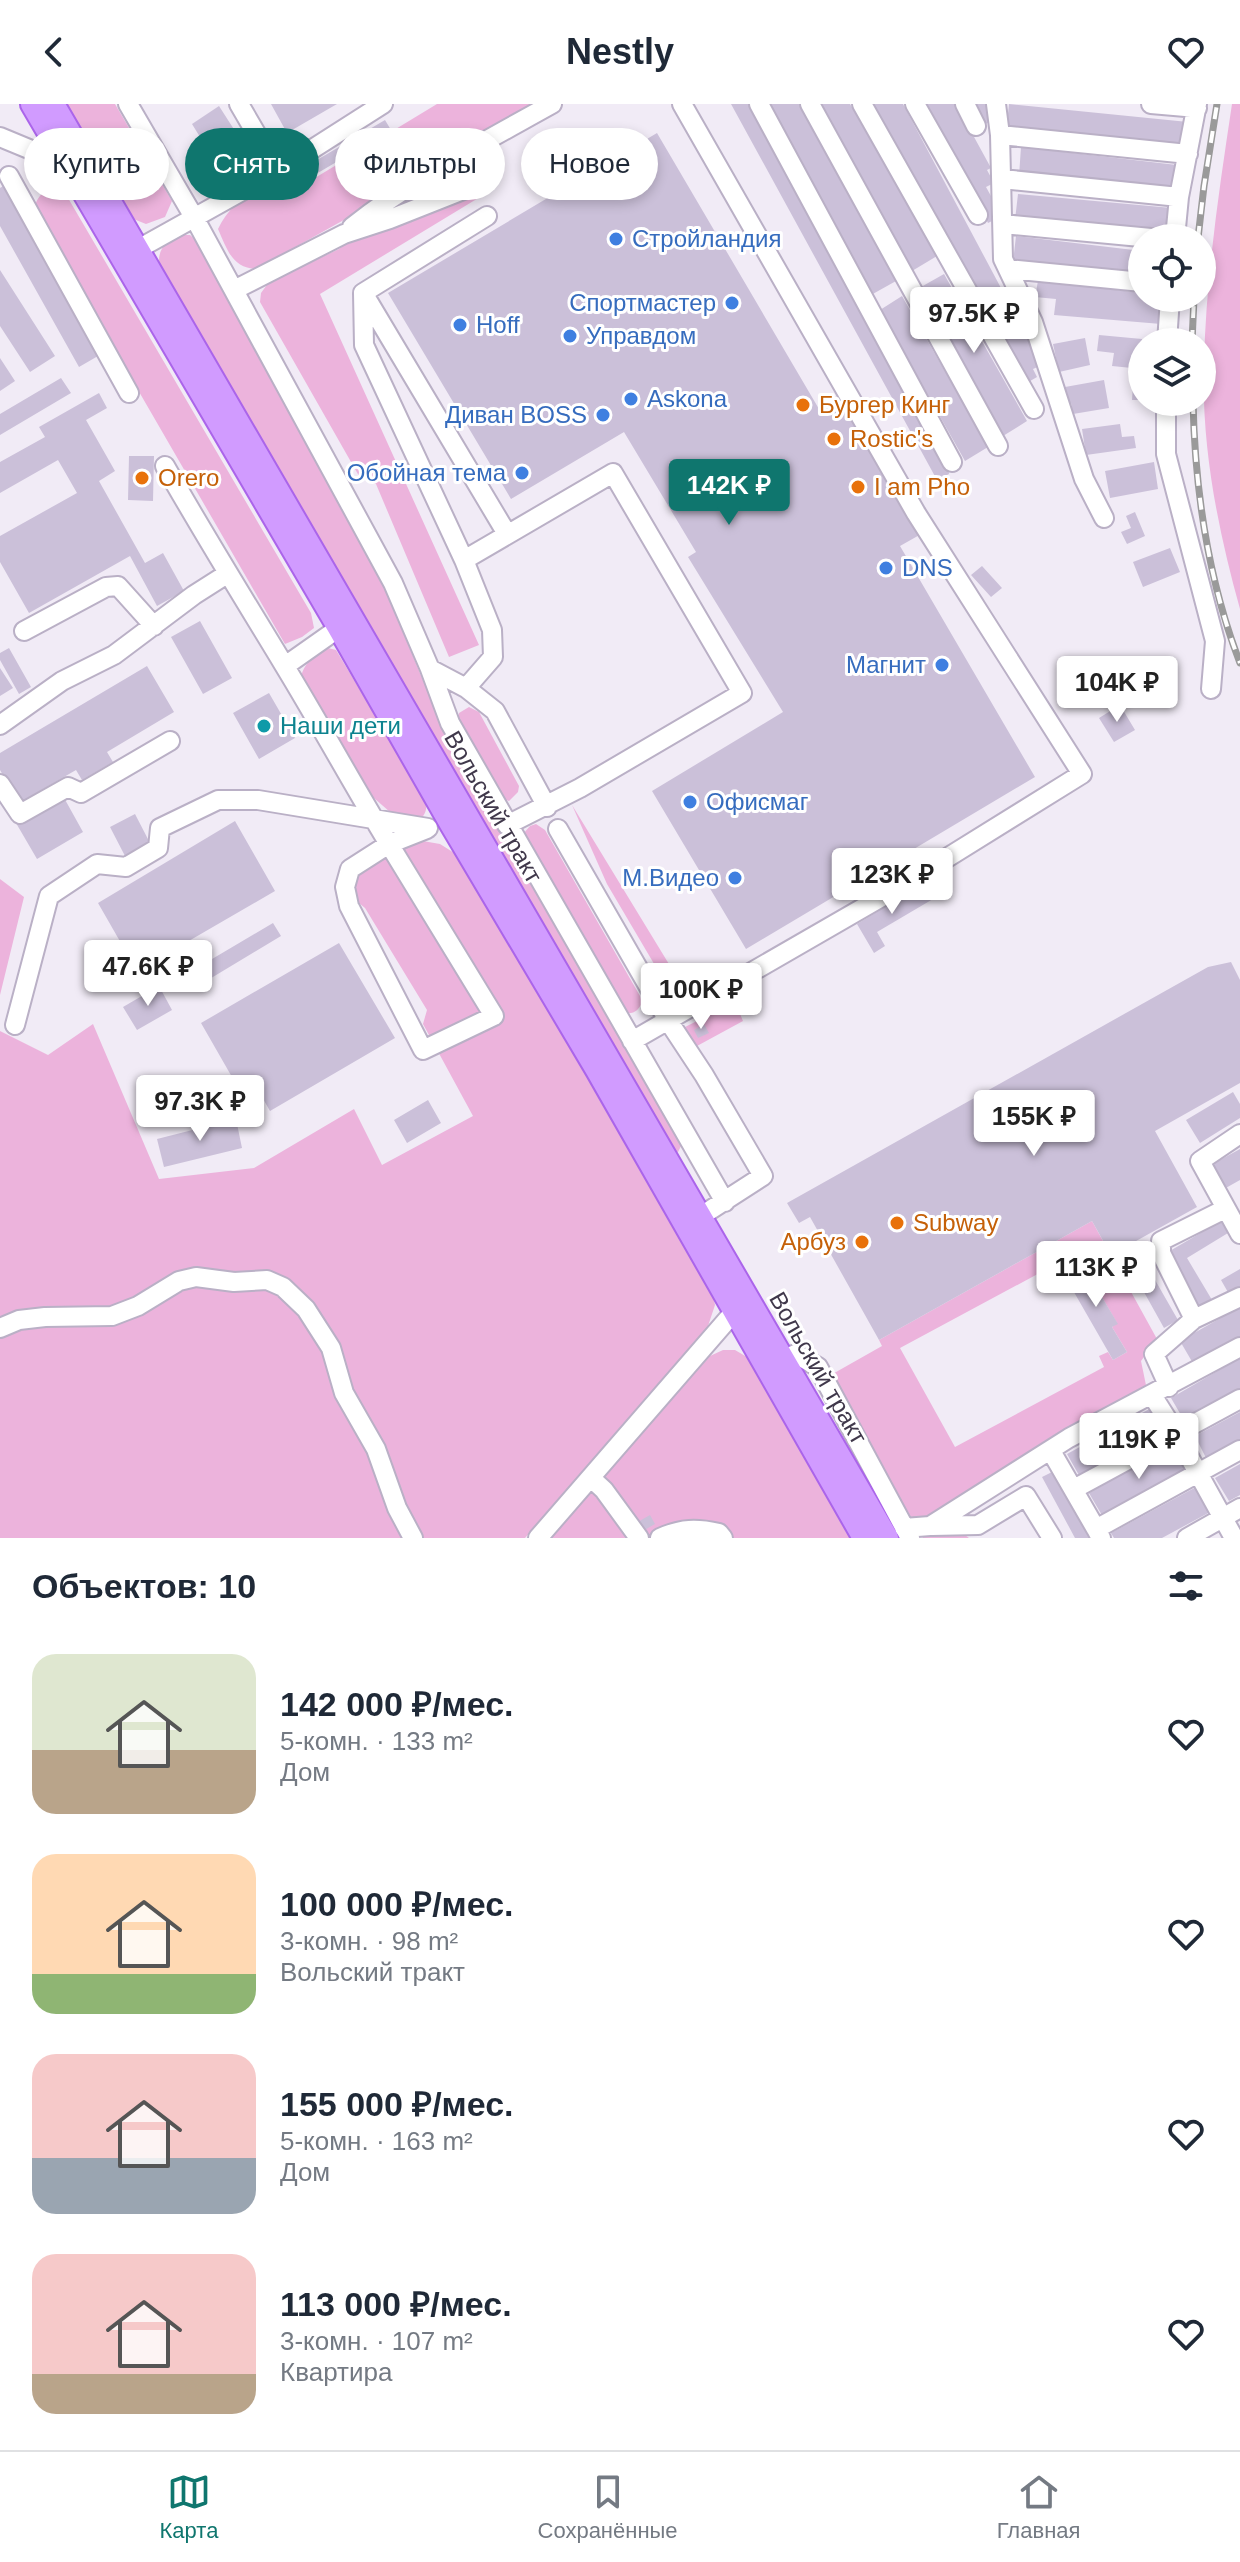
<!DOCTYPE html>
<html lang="ru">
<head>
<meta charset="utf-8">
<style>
	body { margin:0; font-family:Arial,sans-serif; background:#f2f2f3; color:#1f2937; height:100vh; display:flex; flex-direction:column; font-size:30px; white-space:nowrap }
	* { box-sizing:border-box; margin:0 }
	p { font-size:26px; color:#747a83 }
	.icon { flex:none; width:44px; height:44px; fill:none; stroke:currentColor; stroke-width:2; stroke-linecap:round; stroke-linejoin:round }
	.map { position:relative; height:1434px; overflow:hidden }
	.sheet { display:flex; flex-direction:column; background:#fff; flex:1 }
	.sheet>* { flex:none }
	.guide { position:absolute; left:24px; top:24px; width:800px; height:72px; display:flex; gap:16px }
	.buttons { position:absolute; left:1128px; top:120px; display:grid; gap:16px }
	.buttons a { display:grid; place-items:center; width:88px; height:88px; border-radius:50%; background:#fff; box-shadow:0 4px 12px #0003; font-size:40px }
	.price { position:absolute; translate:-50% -68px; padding:0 18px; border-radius:8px; background:#fff; color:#222; font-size:26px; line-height:52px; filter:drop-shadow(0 2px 4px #0008) }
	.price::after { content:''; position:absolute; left:50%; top:48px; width:24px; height:18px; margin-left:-12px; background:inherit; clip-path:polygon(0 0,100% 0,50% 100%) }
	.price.selected { background:#0f766e; color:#fff }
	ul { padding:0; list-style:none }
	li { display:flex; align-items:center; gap:24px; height:200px; padding:0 32px }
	li span { display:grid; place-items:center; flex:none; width:224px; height:160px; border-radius:24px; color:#555 }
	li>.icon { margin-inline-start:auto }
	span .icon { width:96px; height:96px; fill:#fffc; stroke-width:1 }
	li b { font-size:34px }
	h2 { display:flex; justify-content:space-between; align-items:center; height:96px; padding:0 32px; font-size:34px }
	.tag { padding:0 28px; border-radius:36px; background:#fff; box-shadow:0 4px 12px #0003; font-size:28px; line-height:72px }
	.tag.selected { background:#0f766e; color:#fff }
	header { display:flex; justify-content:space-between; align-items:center; height:104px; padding:0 32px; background:#fff; font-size:36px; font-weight:800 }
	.tabs { display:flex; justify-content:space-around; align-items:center; height:112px; border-top:2px solid #e0e1e3; background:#fff; font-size:22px; color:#747a83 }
	.tabs a { display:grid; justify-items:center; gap:4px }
	.tabs .selected { color:#0f766e }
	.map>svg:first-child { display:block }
</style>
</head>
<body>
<header><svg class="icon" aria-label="back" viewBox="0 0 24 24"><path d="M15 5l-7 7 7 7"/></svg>Nestly<svg class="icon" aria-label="heart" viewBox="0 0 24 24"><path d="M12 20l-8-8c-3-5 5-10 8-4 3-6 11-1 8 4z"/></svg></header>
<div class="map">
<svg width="1240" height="1434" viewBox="0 0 1240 1434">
	<rect width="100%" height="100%" fill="#f1ebf6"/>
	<!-- green -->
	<path fill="#ecb3dc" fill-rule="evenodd" d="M65 0H115L172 97 165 113 146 120 131 114Z
		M437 0H537L382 86 351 112 256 165C232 164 227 145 218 125 233 93 260 85 291 70L300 83Z
		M1232 0H1240V505C1218 426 1201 342 1204 259 1206 173 1219 86 1232 0Z
		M461 57 480 93 320 190 479 541 449 553 376 380 359 372 260 198 261 189 269 178 339 145 389 103Z
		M61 82 311 509 314 524 302 533 285 540 46 127 34 104C39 89 46 84 61 82Z
		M183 131H190L197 137 335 377 375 461 447 634 681 1042 678 1048 673 1047 159 159C158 142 169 136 183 131Z
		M324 543 336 546 426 696C427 706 426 711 417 718L403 716 390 708 367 688 301 576C301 562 314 552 324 543Z
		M469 603 479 608 519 682 518 688 509 697 499 693 457 618 459 609Z
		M572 701 675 870 661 878 672 896 667 898 654 878 660 870 607 780Z
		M536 720 545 726 640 892 642 899C638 906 635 910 626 909L523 730 530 722Z
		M417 736 440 740 459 752 712 1185 715 1201 707 1225 525 1434H0V927L48 951 93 920 159 1075 254 1064 354 1005 382 1061 473 1012 423 920 427 906 365 804 353 794V787L359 766Z
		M0 775 24 793 0 891Z
		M735 898 743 917 697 942 692 941 684 927 685 923Z
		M1092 1117 1157 1235 1141 1257 1147 1286 1028 1352 1034 1368 920 1426 961 1428 969 1434H923L829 1272 882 1242 879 1236ZM1073 1151 1079 1161 1083 1160 1117 1219 1112 1223 1127 1248 1113 1256 1108 1248 1099 1252 1104 1263 955 1343 900 1244Z
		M723 1246H735L752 1256 856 1434H549L710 1252Z"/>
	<!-- building -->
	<path fill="#cbc0d9" d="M271 0H337L287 29Z
		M731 0H749L948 364 949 370 937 376Z
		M770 0H801L896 177 871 191Z
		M818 0H850L937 152 912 167Z
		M870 0H903L1042 261 1033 265 1037 273 1025 280Z
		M923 0H956L991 64 987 66 994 79 986 83 1002 112 988 119Z
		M973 0H987L994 15 984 21Z
		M1009 0 1188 18 1184 44 1006 28Z
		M219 2 244 41 216 59 192 20Z
		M385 16 391 26 299 80 293 70Z
		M657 29 819 305 842 292 923 429 900 442 1035 673 746 845 652 687 783 608 688 453 696 448 624 328 511 395 388 189Z
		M1021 43 1177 61 1174 88 1019 72Z
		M3 82 98 252 79 263 0 122V84Z
		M1018 90 1172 104 1168 132 1015 116Z
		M1016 132 1142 147V174L1013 158Z
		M0 166 55 252 30 268 0 222Z
		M944 170 1027 317 1003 332 921 183Z
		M1038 177 1142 189V194H1164L1161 220 1054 211 1056 195 1035 193Z
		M902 192 988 343 965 357 880 206Z
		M1099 231 1142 235V265L1112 262 1114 249 1097 247Z
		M1085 234 1090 261 1059 268 1053 240Z
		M0 254 15 277 0 287Z
		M61 274 71 289 0 331V310Z
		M1104 276 1109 304 1073 310 1071 299 1068 300 1065 283Z
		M1133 281H1142V296H1132Z
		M99 289 107 304 86 316 115 367 99 377 145 459 163 449 184 487 157 502 130 452 29 509 0 458V432L77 389 58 356 0 389V358L45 333 39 323Z
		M1120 320 1122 333 1134 332 1136 344 1086 351 1082 325Z
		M129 352H154L153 397 128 396Z
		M1154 358 1158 385 1110 394 1105 367Z
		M1135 408 1145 432 1127 440 1121 428 1131 424 1126 412Z
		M1170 444 1180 468 1143 483 1133 458Z
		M982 462 1002 484 991 493 971 471Z
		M200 517 232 574 203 590 171 533Z
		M9 544 31 583 19 590 0 556V549Z
		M147 562 174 608 107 648 113 658 82 676 76 666 19 699 0 666V649Z
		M0 564 13 584 0 592Z
		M1085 572 1099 595 1086 602 1073 580Z
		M269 589 295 634 259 655 233 609Z
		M1120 601 1135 626 1114 638 1099 614Z
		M63 692 83 728 37 755 16 719Z
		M135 710 150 739 125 752 110 723Z
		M235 717 275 787 137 867 98 799Z
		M924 780 933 795 877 828 885 842 874 849 857 820Z
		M273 819 281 832 188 888 180 874Z
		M339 839 395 934 270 1007 254 979 240 987 201 919Z
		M1231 858 1240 876V979L1155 1027 1197 1103 1111 1151 1092 1117 879 1236 810 1113 799 1119 787 1099 1208 863Z
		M692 866 701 880 677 895 668 881Z
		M159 882 172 906 137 926 123 903Z
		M704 920 709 929 698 934 694 926Z
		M1233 988 1240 1000V1014L1200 1039 1186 1016Z
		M428 996 441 1019 407 1039 394 1016Z
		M236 1015 242 1044 164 1063 157 1035Z
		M1240 1045V1076L1224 1085 1211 1061Z
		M1221 1117 1228 1129 1187 1154 1212 1196 1196 1206 1163 1151Z
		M1143 1155 1178 1216 1164 1224 1130 1163Z
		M1082 1159 1118 1220 1112 1223 1127 1248 1113 1256 1063 1169Z
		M1240 1165V1184L1229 1190 1221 1176Z
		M1240 1203V1234L1194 1261 1180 1237Z
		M1240 1254V1287L1185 1318 1171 1294Z
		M1153 1303 1166 1326 1080 1373 1067 1350Z
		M1240 1308V1338L1207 1356 1195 1332Z
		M1176 1340 1189 1364 1103 1413 1089 1389Z
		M1240 1360V1391L1229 1397 1215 1374Z
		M1056 1366 1093 1434H1075L1042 1373Z
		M1198 1382 1212 1407 1162 1434H1114L1111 1429Z
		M650 1411 655 1420 641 1428 636 1419Z"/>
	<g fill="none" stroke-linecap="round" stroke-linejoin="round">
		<!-- minor casing -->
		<g stroke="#bab0c6" stroke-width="22">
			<path id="minor" d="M128 0 195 115 393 479 430 565 450 619 725 1098
				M239 0 278 67
				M759 0 952 358
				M810 0 998 342
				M862 0 1034 305
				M915 0 978 111
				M965 0 976 22
				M996 0 1000 31 1003 155 1033 218 1084 375 1104 414
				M1151 0 1197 4
				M1000 31 1188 50
				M0 33 41 50 57 42
				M9 72 129 289
				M1002 75 1179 93
				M1003 120 1151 134
				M352 123C414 74 484 38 552 0
				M1175 134 1179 93 1197 0
				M138 145 278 67 383 0
				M1008 165 1142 178
				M234 186 344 130 390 115 476 81
				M365 192 507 430
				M1167 238 1170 194
				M1166 298V350L1215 537 1211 585
				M165 362C203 429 244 495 284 561 320 620 353 681 389 740L494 912 423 946 349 802 345 783 350 765 389 740 427 725
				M464 456 613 369 742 589 580 684 507 721
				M24 527 106 483 118 482 154 522
				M285 562 339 524
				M430 565 466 584 495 607 547 703
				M466 584 493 553 492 526 464 456 364 241 363 189 487 112
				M0 621 62 577 114 551 194 491 227 470
				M0 680 20 710 68 683 81 689 170 637
				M558 725 669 918 704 971 763 1072 701 1112
				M15 921 49 792 97 760 126 763 158 744 160 724 218 696H258L428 724
				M632 937 913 775 1082 670 916 409 682 0
				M1240 1030 1200 1057 1240 1130
				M1194 1215 1161 1149V1137L1225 1105
				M0 1224 19 1216 45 1213 112 1212 138 1202 179 1177 196 1173 234 1178 267 1176 283 1183 306 1205 331 1244 344 1289 376 1345 397 1404 413 1434
				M783 1255 796 1250 818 1263 910 1434
				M1169 1283 1154 1250 1194 1215 1240 1193
				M1152 1291 1176 1329 1234 1434
				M1051 1347 1096 1425
				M591 1374 604 1386 639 1434
				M1074 1385 1240 1295
				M932 1422 978 1421 1026 1392 1052 1434
				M904 1424 930 1422 1069 1334 1240 1243
				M538 1434 734 1208
				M660 1434C681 1424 697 1424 719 1429L723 1434
				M1101 1434 1096 1425 1240 1346
				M1187 1434 1240 1404"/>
		</g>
		<!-- major casing -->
		<g stroke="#ab65ea" stroke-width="26">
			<path id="major" d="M32 0 339 524 451 720 597 966 864 1434
				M53 0 887 1434"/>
		</g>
		<!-- minor -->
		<use href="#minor" stroke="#fff" stroke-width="18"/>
		<!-- major -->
		<use href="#major" stroke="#d19bff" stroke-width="22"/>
		<!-- rail casing -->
		<g stroke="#9a9a9a" stroke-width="7">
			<path id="rail" d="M1198 134 1204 82 1217 0
				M1192 238 1194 194
				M1193 298C1195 386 1208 476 1240 559"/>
		</g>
		<!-- rail -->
		<use href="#rail" stroke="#fff" stroke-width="4" stroke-dasharray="12" stroke-linecap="butt"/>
	</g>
	<!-- markers -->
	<g fill="#3f7fe0" stroke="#fff" stroke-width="3">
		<circle cx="616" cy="135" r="8"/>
		<circle cx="732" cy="199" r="8"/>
		<circle cx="460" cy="221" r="8"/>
		<circle cx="570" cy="232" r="8"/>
		<circle cx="631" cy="295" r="8"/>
		<circle cx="603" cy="311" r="8"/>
		<circle cx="522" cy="369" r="8"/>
		<circle cx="886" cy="464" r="8"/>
		<circle cx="942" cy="561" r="8"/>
		<circle cx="690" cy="698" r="8"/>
		<circle cx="735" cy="774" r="8"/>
	</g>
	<g fill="#e8710a" stroke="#fff" stroke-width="3">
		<circle cx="803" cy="301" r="8"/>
		<circle cx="834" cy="335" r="8"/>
		<circle cx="142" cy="374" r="8"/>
		<circle cx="858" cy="383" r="8"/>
		<circle cx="897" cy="1119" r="8"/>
		<circle cx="862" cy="1138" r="8"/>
	</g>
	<circle fill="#0f9aa8" stroke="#fff" stroke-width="3" cx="264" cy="622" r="8"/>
	<g text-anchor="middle" stroke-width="6" stroke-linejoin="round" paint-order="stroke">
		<!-- shop labels -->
		<g font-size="24" fill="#366cbe" stroke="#fff" text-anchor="start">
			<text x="632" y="143">Стройландия</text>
			<text x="716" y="207" text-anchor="end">Спортмастер</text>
			<text x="476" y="229">Hoff</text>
			<text x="586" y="240">Управдом</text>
			<text x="647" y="303">Askona</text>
			<text x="587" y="319" text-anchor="end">Диван BOSS</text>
			<text x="506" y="377" text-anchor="end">Обойная тема</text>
			<text x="902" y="472">DNS</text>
			<text x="926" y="569" text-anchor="end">Магнит</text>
			<text x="706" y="706">Офисмаг</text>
			<text x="719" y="782" text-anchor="end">М.Видео</text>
		</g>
		<!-- food labels -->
		<g font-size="24" fill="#c56008" stroke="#fff" text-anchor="start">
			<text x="819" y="309">Бургер Кинг</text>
			<text x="850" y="343">Rostic's</text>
			<text x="158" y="382">Orero</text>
			<text x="874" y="391">I am Pho</text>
			<text x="913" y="1127">Subway</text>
			<text x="846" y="1146" text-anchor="end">Арбуз</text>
		</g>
		<!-- culture labels -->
		<g font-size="24" fill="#0d838f" stroke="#fff" text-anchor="start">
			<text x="280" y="630">Наши дети</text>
		</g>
		<!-- street labels -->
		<g font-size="24" fill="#40384b" stroke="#fff">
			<text transform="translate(493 703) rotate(60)" y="8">Вольский тракт</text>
			<text transform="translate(818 1264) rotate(60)" y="8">Вольский тракт</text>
		</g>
	</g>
</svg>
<div class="buttons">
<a><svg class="icon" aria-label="locate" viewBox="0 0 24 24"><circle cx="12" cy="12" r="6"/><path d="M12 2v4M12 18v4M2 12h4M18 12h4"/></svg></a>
<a><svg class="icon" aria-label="layers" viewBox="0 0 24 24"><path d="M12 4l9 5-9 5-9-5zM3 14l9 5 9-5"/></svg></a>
</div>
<b class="price" style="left:974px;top:251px">97.5K ₽</b>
<b class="price selected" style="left:729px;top:423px">142K ₽</b>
<b class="price" style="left:1117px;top:620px">104K ₽</b>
<b class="price" style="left:892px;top:812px">123K ₽</b>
<b class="price" style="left:148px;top:904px">47.6K ₽</b>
<b class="price" style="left:701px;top:927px">100K ₽</b>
<b class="price" style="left:200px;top:1039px">97.3K ₽</b>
<b class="price" style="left:1034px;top:1054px">155K ₽</b>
<b class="price" style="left:1096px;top:1205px">113K ₽</b>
<b class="price" style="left:1139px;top:1377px">119K ₽</b>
<div class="guide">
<a class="tag">Купить</a>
<a class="tag selected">Снять</a>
<a class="tag">Фильтры</a>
<a class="tag">Новое</a>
</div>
</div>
<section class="sheet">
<h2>Объектов: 10<svg class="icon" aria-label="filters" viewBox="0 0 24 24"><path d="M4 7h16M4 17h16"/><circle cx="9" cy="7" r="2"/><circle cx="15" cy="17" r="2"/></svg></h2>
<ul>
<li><span style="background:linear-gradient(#dfe7d0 60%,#b9a48a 0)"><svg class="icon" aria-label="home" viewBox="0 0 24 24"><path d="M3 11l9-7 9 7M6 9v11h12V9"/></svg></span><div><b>142 000 ₽/мес.</b><p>5-комн. · 133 m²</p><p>Дом</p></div><svg class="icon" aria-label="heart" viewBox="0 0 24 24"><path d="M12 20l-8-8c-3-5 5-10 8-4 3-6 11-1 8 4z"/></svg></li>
<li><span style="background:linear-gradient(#ffd9b3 75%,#8fb573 0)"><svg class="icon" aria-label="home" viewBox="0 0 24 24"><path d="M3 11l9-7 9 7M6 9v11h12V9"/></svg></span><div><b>100 000 ₽/мес.</b><p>3-комн. · 98 m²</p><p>Вольский тракт</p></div><svg class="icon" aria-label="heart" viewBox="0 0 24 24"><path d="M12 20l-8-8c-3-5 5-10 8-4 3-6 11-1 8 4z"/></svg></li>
<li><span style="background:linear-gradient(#f6c9c9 65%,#9aa5b1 0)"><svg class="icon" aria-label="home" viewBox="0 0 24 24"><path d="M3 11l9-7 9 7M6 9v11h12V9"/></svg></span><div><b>155 000 ₽/мес.</b><p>5-комн. · 163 m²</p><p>Дом</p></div><svg class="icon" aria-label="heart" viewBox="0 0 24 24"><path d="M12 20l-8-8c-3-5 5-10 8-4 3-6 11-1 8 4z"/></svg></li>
<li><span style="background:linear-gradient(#f6c9c9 75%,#b9a48a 0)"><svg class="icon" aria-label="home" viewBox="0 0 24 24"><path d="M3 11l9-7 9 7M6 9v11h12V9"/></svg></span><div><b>113 000 ₽/мес.</b><p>3-комн. · 107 m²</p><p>Квартира</p></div><svg class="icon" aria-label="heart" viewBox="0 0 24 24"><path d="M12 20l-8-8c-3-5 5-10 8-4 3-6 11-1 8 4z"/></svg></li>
</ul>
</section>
<nav class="tabs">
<a class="selected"><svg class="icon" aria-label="map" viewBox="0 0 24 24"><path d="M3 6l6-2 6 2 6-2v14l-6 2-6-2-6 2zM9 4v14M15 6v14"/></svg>Карта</a>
<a><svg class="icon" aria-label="saved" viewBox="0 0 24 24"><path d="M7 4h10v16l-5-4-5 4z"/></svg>Сохранённые</a>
<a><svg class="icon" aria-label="home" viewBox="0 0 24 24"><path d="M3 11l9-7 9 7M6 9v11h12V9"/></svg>Главная</a>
</nav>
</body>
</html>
